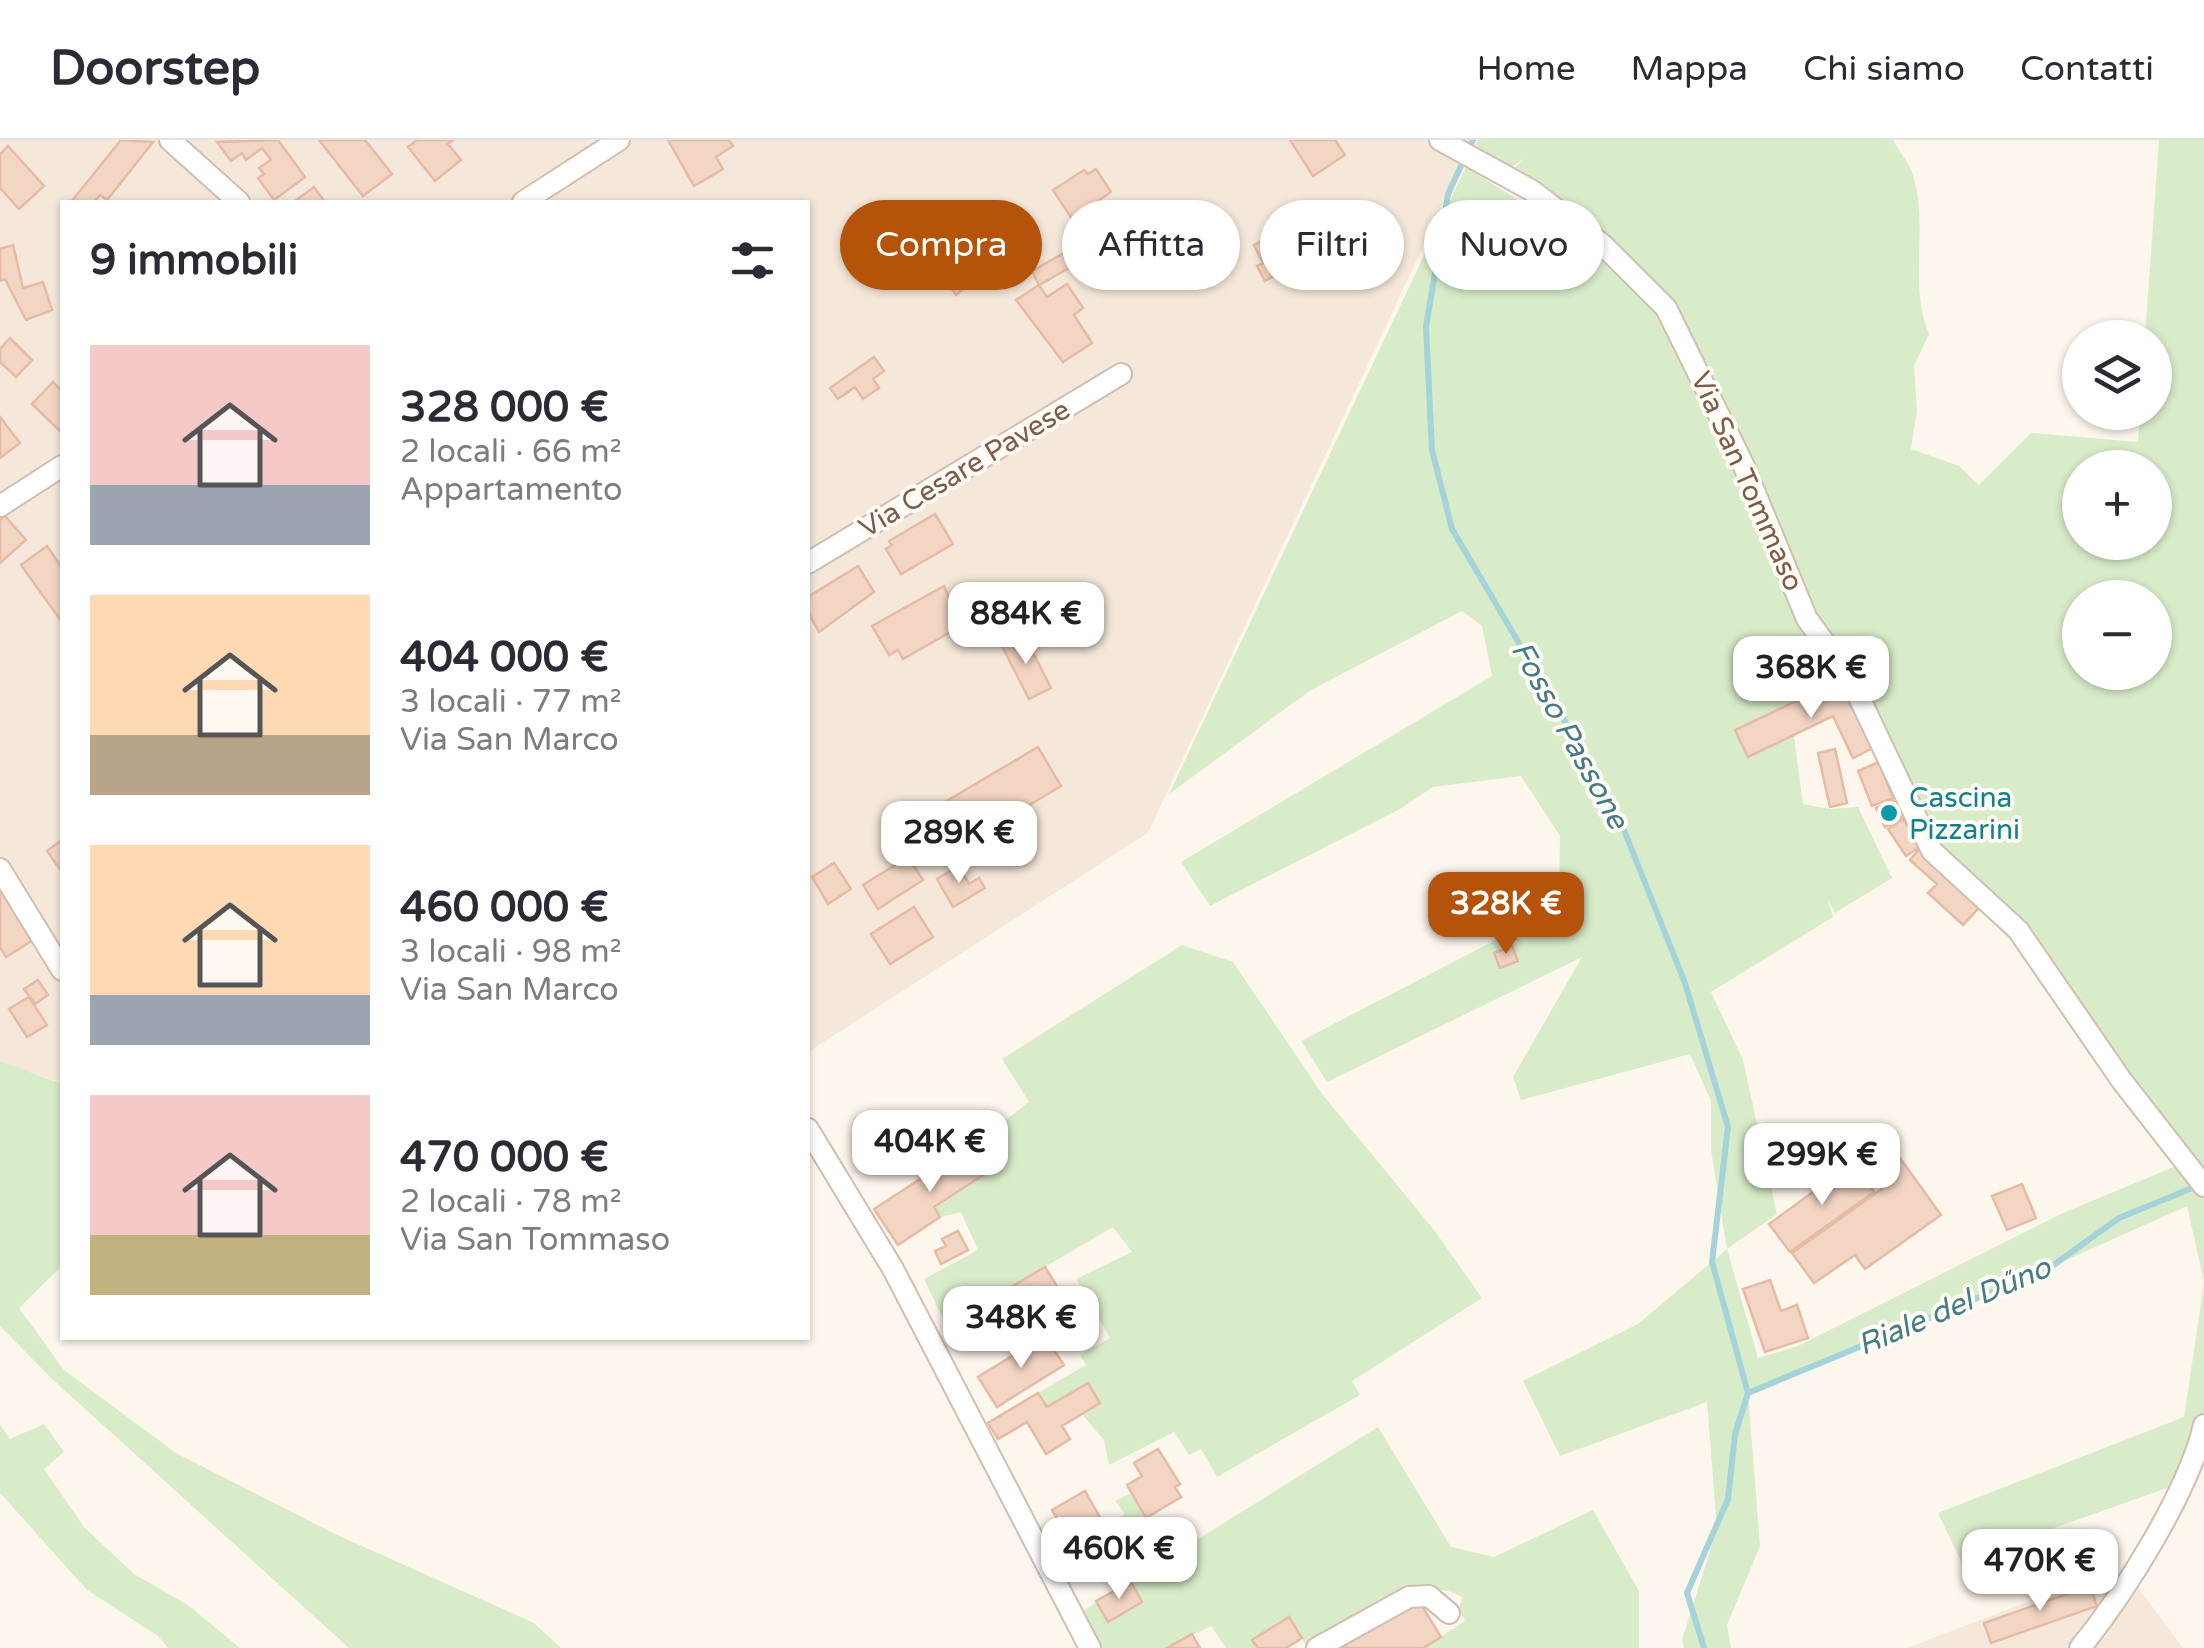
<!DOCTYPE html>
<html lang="it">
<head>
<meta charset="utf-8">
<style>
	body { margin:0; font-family:"Varela Round",sans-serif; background:#f7f7f7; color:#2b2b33; height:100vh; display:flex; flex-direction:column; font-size:38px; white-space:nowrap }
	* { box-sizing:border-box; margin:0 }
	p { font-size:32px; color:#7c7c81 }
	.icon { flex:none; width:55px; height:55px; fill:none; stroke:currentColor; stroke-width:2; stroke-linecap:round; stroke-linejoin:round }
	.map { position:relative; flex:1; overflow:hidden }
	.details { position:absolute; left:60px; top:60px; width:750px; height:1140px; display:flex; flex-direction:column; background:#fff; border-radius:0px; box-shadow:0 2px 8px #0004 }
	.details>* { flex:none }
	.banner { position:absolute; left:840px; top:60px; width:950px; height:90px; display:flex; gap:20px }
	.tools { position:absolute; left:2062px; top:180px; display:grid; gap:20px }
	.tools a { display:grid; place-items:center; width:110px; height:110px; border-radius:50%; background:#fff; box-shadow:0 2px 8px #0004; font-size:50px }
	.price { position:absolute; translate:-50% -85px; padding:0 22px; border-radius:20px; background:#fff; color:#222; font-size:32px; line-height:65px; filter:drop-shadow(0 2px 5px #0008) }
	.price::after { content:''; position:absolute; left:50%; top:60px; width:30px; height:22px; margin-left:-15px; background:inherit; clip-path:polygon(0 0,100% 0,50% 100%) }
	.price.selected { background:#b45309; color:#fff }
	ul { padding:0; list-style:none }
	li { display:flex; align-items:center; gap:30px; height:250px; padding:0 30px }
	li span { display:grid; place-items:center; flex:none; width:280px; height:200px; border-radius:0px; color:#555 }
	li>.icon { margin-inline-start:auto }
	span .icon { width:120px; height:120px; fill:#fffc; stroke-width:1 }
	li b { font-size:42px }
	h2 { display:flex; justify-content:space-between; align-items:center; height:120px; padding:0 30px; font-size:42px }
	.tag { padding:0 35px; border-radius:45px; background:#fff; box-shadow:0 2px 8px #0004; font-size:35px; line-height:90px }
	.tag.selected { background:#b45309; color:#fff }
	header { display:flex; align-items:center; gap:60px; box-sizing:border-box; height:140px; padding:0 50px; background:#fff; border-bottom:2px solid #e1e1e2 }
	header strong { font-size:48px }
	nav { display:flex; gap:55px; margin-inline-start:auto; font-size:35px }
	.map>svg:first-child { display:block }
</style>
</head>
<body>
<header>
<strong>Doorstep</strong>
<nav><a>Home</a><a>Mappa</a><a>Chi siamo</a><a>Contatti</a></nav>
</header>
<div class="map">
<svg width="2204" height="1508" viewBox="0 0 2204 1508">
	<rect width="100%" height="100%" fill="#fdf6ec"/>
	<!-- residential -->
	<path fill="#f5e8da" d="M0 0H1473L1148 693 808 912V62H62V943L0 922Z
		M2090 1438 2137 1446 2183 1508H1907Z"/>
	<!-- green -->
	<path fill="#d8ecc9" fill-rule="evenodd" d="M1478 0H1893C1899 11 1909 23 1913 35 1929 87 1908 145 1929 194L1914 226 1917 271 1911 309 1959 326 1979 345 2031 293 2138 302 2140 273 2155 272V198L2145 197 2159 0H2204V1142L2187 1066 1959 1168 1748 1253 1760 1406 1727 1485 1731 1508H1684L1682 1500 1717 1389 1707 1262 1560 1316 1523 1241 1638 1184 1727 1109 1711 1010V961L1690 914 1521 960 1513 937 1582 817 1327 942 1301 901 1559 767 1560 696 1521 636 1433 647 1400 669 1210 766 1181 722 1492 536 1482 486 1462 471 1311 550 1169 654 1466 27 1595 109 1660 172 1689 219 1742 328 1805 480 1843 538 1735 590 1748 618 1794 596 1803 664 1830 669 1858 667 1892 738 1835 773 1828 760 1833 777 1711 852 1743 920 1777 1074 1727 1109 1758 1218 1798 1206 2063 1073 2193 1019 2019 780 1935 710 1851 535 1810 478 1747 323 1662 170 1597 107 1499 43 1524 19 1495 37 1468 22ZM2080 328H2155V402H2080ZM2080 458H2155V532H2080Z
		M1182 805 1233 822 1323 955 1434 1090 1482 1158 1352 1241 1360 1255 1217 1337 1201 1309 1189 1315 1174 1292 1109 1325 1104 1300 1082 1274 1100 1263 1088 1244 1047 1267 1038 1253 1086 1225 1080 1215 1110 1198 1076 1139 1132 1112 1113 1087 946 1185 924 1139 978 1110 961 1072 940 1077 934 1067 990 1030 974 1004 1029 962 1002 919Z
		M0 921 62 944V1126L19 1168 64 1230 176 1313 335 1394 534 1483 561 1508H349L51 1238 0 1186Z
		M2204 1143V1315L2184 1353 2167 1348 1961 1421 1938 1373 2184 1277Z
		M44 1284 64 1312 44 1329 84 1387 134 1434 188 1465 240 1508H168L158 1496 87 1450 0 1353V1285L10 1299Z
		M1378 1287 1451 1407 1494 1417 1593 1370 1639 1451V1508H1423L1465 1481 1459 1469 1462 1457C1414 1429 1348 1485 1307 1508L1302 1498 1253 1500 1258 1508H1226L1211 1486 1167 1508H1102L1084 1470Z
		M1131 1353 1146 1378 1082 1417 1075 1404 1125 1374 1115 1361Z"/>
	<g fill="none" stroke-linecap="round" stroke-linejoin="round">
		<!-- stream -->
		<path stroke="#a5d3da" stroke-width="6" d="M1473 0 1448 54 1426 187 1432 310 1452 389 1614 665 1685 843 1728 987 1712 1122 1748 1253 1735 1294 1728 1359 1687 1453 1704 1508
			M1748 1253 2048 1129 2119 1078 2197 1046"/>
	</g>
	<!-- building -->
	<path fill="#f3d5c3" stroke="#e6bba3" stroke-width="2.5" d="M121 0 153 2 107 60 100 55 94 62H71Z
		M278 0 305 37 274 60 258 38 264 34 259 28 271 20 262 8 246 20 242 13 231 21 217 2Z
		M319 0H365L392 34 363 56Z
		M417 0H453L448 4 461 20 435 41 408 7Z
		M668 0H729L733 6 716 17 723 29 694 46Z
		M1290 0H1335L1345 15 1313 36Z
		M8 6 44 46 19 69 0 48V14Z
		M1096 29 1111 52 1072 79 1053 50 1084 30 1088 34Z
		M314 47 325 62H294Z
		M1155 64 1179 120 1137 138 1125 111 1138 106 1125 77Z
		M974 98 992 126 956 155 947 142 938 148 924 128 932 123 930 119 952 104 957 110Z
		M1267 98 1284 130 1265 141 1257 126 1263 123 1254 105Z
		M13 105 23 148 43 142 52 170 26 180 5 139 0 141V109Z
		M1073 108 1081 121 1039 145 1032 131Z
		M1067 144 1083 168 1074 175 1092 203 1063 222 1016 160 1039 145 1047 157Z
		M10 198 32 220 16 237 0 222V209Z
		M874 217 884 231 873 239 879 248 863 259 855 247 838 259 830 248Z
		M53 242 62 251V293L32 264Z
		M0 277 20 303 0 318Z
		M935 374 953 404 901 434 886 409 892 405 889 401Z
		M5 376 26 400 0 423V380Z
		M47 406 62 428V482L21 425Z
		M858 426 874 452 819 492 808 472V457Z
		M944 446 961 486 903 519 898 510 889 515 872 486Z
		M1024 495 1051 548 1029 559 1002 506Z
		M1843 539 1877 606 1853 618 1833 576 1748 617 1735 590Z
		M1038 607 1061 646 959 707 935 668Z
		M1835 609 1847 663 1830 667 1818 613Z
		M1879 622 1893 658 1872 666 1858 631Z
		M1893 660 1902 679 1885 687 1876 668Z
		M1903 679 1921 706 1906 716 1888 689Z
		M62 700V732L47 711Z
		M1923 704 1986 760 1963 785 1928 753 1937 744 1910 720Z
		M908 717 923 740 878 769 863 745Z
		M834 723 851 749 828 764 812 737Z
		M959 726 969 744 979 738 985 748 953 767 937 739Z
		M0 749 33 800 6 817 0 807Z
		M914 767 933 797 890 824 871 794Z
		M1512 806 1518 821 1500 828 1494 813Z
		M38 840 48 855 35 864 24 849Z
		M29 857 47 885 27 897 9 869Z
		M974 1004 991 1030 934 1067 940 1077 898 1105 874 1069Z
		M1900 1018 1941 1075 1865 1129 1855 1115 1814 1143 1792 1113 1882 1049 1874 1036Z
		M1853 1023 1874 1052 1790 1112 1769 1084Z
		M2022 1044 2036 1078 2007 1090 1992 1056Z
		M958 1091 968 1110 941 1124 935 1111 946 1106 942 1099Z
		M1045 1127 1058 1148 974 1197 962 1176Z
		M1770 1140 1781 1171 1797 1165 1808 1198 1765 1212 1743 1149Z
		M1077 1154 1089 1172 1068 1185 1057 1167Z
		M1045 1196 1064 1225 997 1267 978 1237Z
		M1088 1243 1100 1263 1062 1286 1070 1299 1046 1314 1027 1282 998 1299 988 1283 1038 1253 1047 1267Z
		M1158 1309 1180 1344 1175 1347 1181 1357 1146 1378 1127 1345 1142 1336 1134 1323Z
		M1085 1351 1102 1381 1070 1400 1052 1370Z
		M1131 1442 1142 1462 1108 1482 1096 1461Z
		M2090 1446 2097 1466 1991 1503 1984 1483Z
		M1419 1461 1441 1497 1423 1508H1340Z
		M1289 1477 1302 1498 1286 1508H1258L1252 1500Z
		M1192 1494 1200 1508H1167Z"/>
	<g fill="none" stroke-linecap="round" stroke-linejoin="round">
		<!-- minor casing -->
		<g stroke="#d1beb0" stroke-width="24">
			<path id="minor" d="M170 0 239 62
				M1440 0 1531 50 1603 105 1666 168 1743 324 1807 479 1849 536 1932 711 2018 790 2122 941 2204 1046
				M523 62 619 0
				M0 366 62 326
				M808 423 1121 234
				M0 729 62 830
				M808 989 893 1129 1090 1508
				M1317 1508 1409 1457 1429 1456 1449 1473
				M2080 1508C2124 1454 2188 1353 2204 1285"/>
		</g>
		<!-- minor -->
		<use href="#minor" stroke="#fff" stroke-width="20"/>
	</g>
	<!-- markers -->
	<circle fill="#0f9aa8" stroke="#fffaf3" stroke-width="4" cx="1889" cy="673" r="10"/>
	<g text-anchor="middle" stroke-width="8" stroke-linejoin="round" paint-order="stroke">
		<!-- street labels -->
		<g font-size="28" fill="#7a5c4d" stroke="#fffaf3">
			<text transform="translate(964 328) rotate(-31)" y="10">Via Cesare Pavese</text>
			<text transform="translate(1748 341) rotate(66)" y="10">Via San Tommaso</text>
		</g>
		<!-- culture labels -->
		<g font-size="28" fill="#0d838f" stroke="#fffaf3" text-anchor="start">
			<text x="1909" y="667">Cascina<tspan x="1909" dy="32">Pizzarini</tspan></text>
		</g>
		<!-- water labels -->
		<g font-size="30" font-style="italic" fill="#437c86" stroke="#fffaf3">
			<text transform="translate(1570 595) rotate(61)" y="10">Fosso Passone</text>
			<text transform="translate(1954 1166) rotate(-23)" y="10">Riale del Dűno</text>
		</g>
	</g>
</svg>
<div class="tools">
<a><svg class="icon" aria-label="layers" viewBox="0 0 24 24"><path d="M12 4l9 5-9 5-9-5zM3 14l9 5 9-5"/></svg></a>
<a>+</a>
<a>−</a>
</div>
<b class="price" style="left:1026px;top:527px">884K €</b>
<b class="price" style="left:1811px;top:581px">368K €</b>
<b class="price" style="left:959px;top:746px">289K €</b>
<b class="price selected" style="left:1506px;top:817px">328K €</b>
<b class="price" style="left:930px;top:1055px">404K €</b>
<b class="price" style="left:1822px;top:1068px">299K €</b>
<b class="price" style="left:1021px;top:1231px">348K €</b>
<b class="price" style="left:1119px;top:1462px">460K €</b>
<b class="price" style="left:2040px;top:1474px">470K €</b>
<div class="banner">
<a class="tag selected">Compra</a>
<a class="tag">Affitta</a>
<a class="tag">Filtri</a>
<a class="tag">Nuovo</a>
</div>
<section class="details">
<h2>9 immobili<svg class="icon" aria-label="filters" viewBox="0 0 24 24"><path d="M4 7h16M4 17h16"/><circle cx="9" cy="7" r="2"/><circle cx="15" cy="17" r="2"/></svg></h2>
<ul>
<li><span style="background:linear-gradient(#f6c9c9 70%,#9aa5b1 0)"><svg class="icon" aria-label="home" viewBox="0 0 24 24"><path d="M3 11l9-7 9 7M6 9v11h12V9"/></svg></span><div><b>328 000 €</b><p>2 locali · 66 m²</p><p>Appartamento</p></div></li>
<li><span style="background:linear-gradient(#ffd9b3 70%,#b9a48a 0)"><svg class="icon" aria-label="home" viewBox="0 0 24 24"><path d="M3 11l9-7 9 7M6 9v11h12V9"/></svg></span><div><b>404 000 €</b><p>3 locali · 77 m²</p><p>Via San Marco</p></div></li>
<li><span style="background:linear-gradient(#ffd9b3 75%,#9aa5b1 0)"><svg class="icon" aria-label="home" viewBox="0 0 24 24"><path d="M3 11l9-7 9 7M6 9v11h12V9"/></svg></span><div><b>460 000 €</b><p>3 locali · 98 m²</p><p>Via San Marco</p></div></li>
<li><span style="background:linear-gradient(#f6c9c9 70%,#c2b280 0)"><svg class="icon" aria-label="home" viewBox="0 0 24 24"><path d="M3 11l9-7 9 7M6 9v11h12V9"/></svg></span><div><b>470 000 €</b><p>2 locali · 78 m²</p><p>Via San Tommaso</p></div></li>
</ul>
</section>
</div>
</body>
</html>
